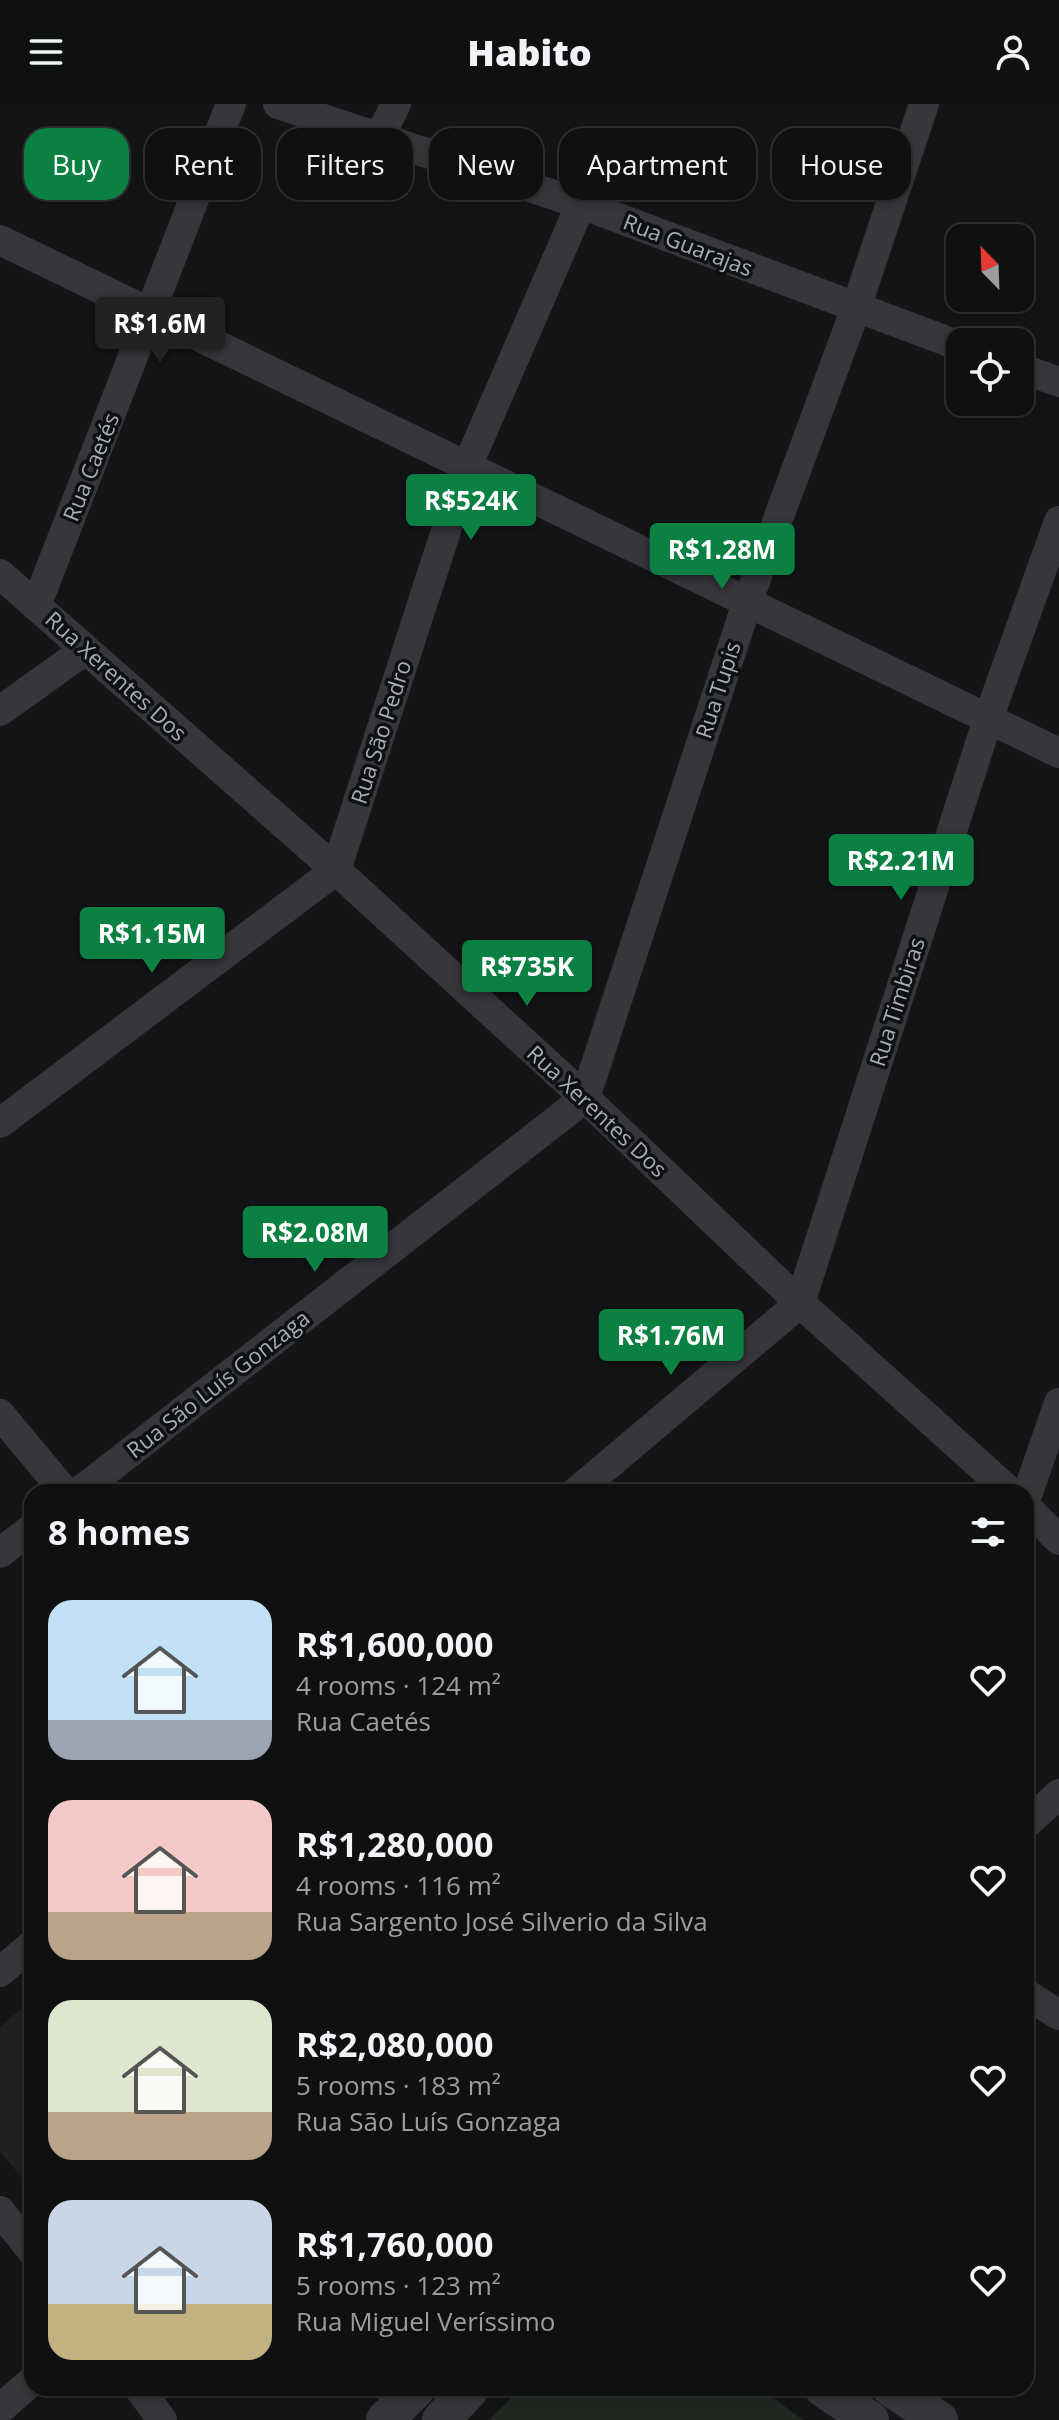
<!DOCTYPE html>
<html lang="en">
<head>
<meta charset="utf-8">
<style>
	body { margin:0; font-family:"Open Sans",sans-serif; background:#1d1e1e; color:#f1f3f6; height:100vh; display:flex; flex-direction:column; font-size:30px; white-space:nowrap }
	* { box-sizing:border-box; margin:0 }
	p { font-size:26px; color:#9b9d9f }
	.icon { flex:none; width:44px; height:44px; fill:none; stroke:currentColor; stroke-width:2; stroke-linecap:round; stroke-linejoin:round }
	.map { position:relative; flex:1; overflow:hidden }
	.sheet { position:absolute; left:24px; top:1380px; width:1010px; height:912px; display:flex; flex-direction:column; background:#0f1010; border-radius:24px; box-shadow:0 4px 12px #0003,0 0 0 2px #2f3030 }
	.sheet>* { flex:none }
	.top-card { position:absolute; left:24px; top:24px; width:1012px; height:72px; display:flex; gap:16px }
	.needle { width:52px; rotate:337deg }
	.tools { position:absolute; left:946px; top:120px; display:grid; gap:16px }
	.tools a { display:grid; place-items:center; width:88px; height:88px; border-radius:16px; background:#0f1010; box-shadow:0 4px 12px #0003,0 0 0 2px #2f3030; font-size:40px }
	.price { position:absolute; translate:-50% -68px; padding:0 18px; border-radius:8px; background:#0b8043; color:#fff; font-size:26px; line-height:52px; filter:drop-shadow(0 2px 4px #0008) }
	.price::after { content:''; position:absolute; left:50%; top:48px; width:24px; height:18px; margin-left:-12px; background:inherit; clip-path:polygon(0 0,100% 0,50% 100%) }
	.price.current { background:#222; color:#fff }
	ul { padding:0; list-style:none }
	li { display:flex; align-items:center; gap:24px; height:200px; padding:0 24px }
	li span { display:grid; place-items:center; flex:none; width:224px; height:160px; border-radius:24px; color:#555 }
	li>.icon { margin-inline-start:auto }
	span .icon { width:96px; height:96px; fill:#fffc; stroke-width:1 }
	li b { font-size:34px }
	h2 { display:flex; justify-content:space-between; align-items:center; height:96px; padding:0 24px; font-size:34px }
	.chip { padding:0 28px; border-radius:24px; background:#0f1010; box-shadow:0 4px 12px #0003,0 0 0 2px #2f3030; font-size:28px; line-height:72px }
	.chip.current { background:#0b8043; color:#fff }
	header { display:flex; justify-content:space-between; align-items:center; height:104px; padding:0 24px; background:#0f1010; font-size:36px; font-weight:800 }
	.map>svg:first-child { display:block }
</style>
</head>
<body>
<header><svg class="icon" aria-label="menu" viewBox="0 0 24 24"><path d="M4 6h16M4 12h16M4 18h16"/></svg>Habito<svg class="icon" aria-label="person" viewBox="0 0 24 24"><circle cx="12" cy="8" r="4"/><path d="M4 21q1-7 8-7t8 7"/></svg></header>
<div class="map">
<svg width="1059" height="2316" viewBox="0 0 1059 2316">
	<rect width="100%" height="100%" fill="#141516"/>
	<!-- built -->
	<path fill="#212123" d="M32 1895V2085L0 2048V1923Z"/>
	<!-- green -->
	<path fill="#212822" d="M521 2284H760L803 2316H489Z"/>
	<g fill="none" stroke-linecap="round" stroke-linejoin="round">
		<!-- minor -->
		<path stroke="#36373b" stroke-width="30" d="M278 0 581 100 960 242
			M380 32 396 0
			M0 136 1059 649
			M1020 264 1059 278
			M0 470 336 766 585 994 800 1199 1010 1388
			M36 502 231 0
			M0 607 85 546
			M0 1019 336 766 466 365 581 100
			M0 1310 65 1388
			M79 1388 585 994 747 499 856 204 924 0
			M576 1388 800 1199 988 615 1059 417
			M1026 1394 1059 1299
			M1026 1403 1059 1436
			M0 1449 32 1424
			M1026 1720 1059 1690
			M0 1868 32 1841
			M1026 1890 1059 1911
			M0 2107 32 2147
			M139 2284 162 2316
			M0 2305 32 2277"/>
		<!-- tertiary -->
		<path stroke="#36373b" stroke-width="38" d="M823 2284 870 2316
			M891 2284 939 2316
			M385 2316 417 2284
			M441 2316 471 2284"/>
	</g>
	<g text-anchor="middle" stroke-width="7" stroke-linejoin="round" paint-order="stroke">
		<!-- street labels -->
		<g font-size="22" fill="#a8acb5" stroke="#0f1011">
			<text transform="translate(688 141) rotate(21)" y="8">Rua Guarajas</text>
			<text transform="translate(91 363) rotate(-68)" y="8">Rua Caetés</text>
			<text transform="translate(116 572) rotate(42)" y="8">Rua Xerentes Dos</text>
			<text transform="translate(718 586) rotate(-72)" y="8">Rua Tupis</text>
			<text transform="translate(381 628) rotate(-72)" y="8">Rua São Pedro</text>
			<text transform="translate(897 898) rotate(-72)" y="8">Rua Timbiras</text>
			<text transform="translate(597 1007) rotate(43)" y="8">Rua Xerentes Dos</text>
			<text transform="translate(218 1280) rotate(-38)" y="8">Rua São Luís Gonzaga</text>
		</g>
	</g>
</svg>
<div class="tools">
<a><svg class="needle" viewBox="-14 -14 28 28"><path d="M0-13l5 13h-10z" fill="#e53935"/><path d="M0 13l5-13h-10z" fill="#9b9d9f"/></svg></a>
<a><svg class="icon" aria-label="locate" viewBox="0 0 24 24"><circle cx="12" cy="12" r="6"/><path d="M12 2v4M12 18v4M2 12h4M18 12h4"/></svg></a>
</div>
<b class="price current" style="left:160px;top:261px">R$1.6M</b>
<b class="price" style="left:471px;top:438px">R$524K</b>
<b class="price" style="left:722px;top:487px">R$1.28M</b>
<b class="price" style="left:901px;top:798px">R$2.21M</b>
<b class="price" style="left:152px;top:871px">R$1.15M</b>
<b class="price" style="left:527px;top:904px">R$735K</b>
<b class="price" style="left:315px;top:1170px">R$2.08M</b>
<b class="price" style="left:671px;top:1273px">R$1.76M</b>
<div class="top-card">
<a class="chip current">Buy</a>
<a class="chip">Rent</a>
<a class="chip">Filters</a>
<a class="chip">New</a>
<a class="chip">Apartment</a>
<a class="chip">House</a>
</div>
<section class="sheet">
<h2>8 homes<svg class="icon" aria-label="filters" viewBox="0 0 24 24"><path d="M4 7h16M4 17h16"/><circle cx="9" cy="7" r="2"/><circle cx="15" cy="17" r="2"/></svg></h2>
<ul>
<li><span style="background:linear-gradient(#bfe0f5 75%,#9aa5b1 0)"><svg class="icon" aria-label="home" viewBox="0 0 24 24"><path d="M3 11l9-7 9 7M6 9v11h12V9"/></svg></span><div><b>R$1,600,000</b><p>4 rooms · 124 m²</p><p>Rua Caetés</p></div><svg class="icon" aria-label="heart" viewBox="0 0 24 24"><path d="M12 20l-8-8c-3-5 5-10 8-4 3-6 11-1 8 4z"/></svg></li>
<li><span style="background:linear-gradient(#f6c9c9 70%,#b9a48a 0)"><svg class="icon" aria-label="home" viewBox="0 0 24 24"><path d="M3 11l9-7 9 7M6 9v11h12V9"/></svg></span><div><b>R$1,280,000</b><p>4 rooms · 116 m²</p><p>Rua Sargento José Silverio da Silva</p></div><svg class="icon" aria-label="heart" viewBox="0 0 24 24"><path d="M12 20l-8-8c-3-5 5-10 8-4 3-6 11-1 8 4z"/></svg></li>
<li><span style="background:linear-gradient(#dfe7d0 70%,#b9a48a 0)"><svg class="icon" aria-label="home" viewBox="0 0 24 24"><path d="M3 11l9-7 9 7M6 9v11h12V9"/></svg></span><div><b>R$2,080,000</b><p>5 rooms · 183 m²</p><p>Rua São Luís Gonzaga</p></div><svg class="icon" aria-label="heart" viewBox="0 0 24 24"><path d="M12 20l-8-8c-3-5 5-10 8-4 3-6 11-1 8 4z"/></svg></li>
<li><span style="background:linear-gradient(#c9d6e8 65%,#c2b280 0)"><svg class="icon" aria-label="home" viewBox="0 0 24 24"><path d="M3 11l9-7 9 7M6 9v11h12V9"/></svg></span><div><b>R$1,760,000</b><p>5 rooms · 123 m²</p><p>Rua Miguel Veríssimo</p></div><svg class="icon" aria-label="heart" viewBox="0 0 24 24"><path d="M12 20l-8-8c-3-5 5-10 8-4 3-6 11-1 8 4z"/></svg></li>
</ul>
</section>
</div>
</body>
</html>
